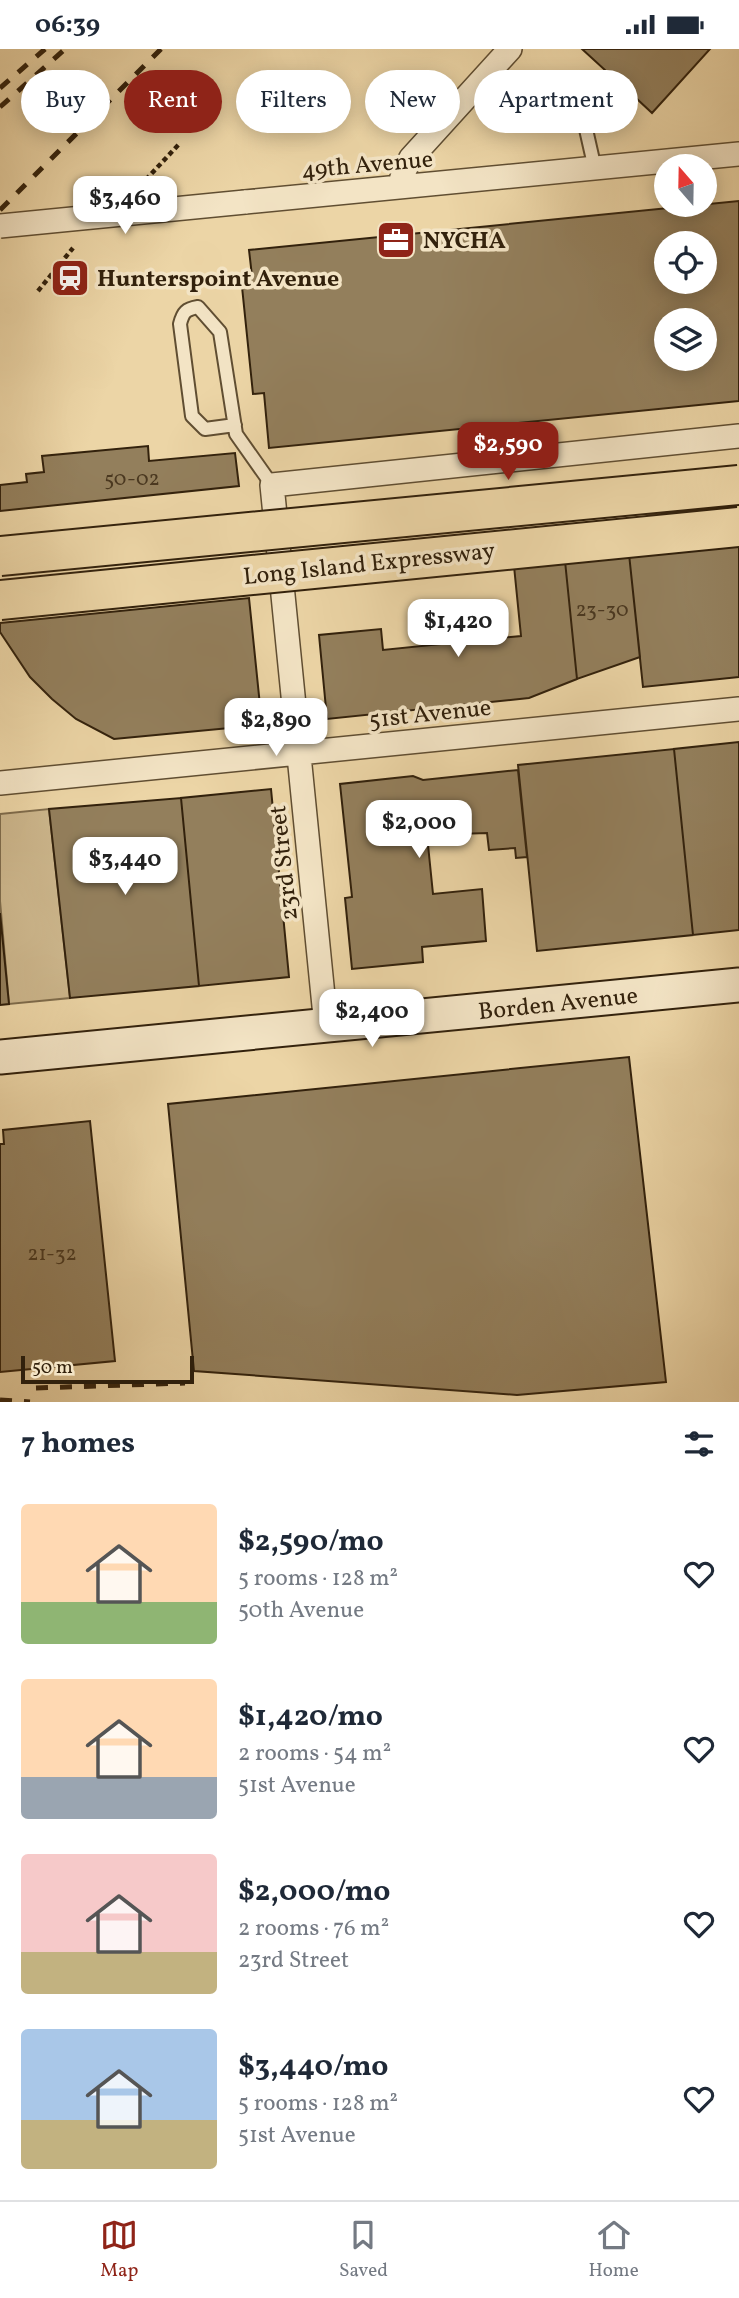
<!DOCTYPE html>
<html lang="en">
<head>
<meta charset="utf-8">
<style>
	body { margin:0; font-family:Vollkorn,serif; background:#f2f2f3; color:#1f2937; height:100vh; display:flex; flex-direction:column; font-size:26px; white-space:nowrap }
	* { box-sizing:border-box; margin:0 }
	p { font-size:23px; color:#747a83 }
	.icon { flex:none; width:38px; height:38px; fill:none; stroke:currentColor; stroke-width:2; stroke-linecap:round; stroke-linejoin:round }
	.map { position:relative; height:1353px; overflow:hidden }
	.details { display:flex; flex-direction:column; background:#fff; flex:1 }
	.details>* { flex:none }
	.hud { position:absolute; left:21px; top:21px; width:698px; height:63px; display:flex; gap:14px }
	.needle { width:46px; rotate:340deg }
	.fabs { position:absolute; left:654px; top:105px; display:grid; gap:14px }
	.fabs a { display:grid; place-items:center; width:63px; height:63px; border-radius:50%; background:#fff; box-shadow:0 4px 18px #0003; font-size:35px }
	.scale { position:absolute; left:21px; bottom:18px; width:173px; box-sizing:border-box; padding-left:7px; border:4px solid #32210c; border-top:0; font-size:19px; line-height:24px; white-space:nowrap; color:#32210c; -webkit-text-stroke:5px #f3e4c5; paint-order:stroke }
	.price { position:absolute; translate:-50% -60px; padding:0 16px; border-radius:14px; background:#fff; color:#222; font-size:23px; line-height:46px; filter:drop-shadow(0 2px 4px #0008) }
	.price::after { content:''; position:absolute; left:50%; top:42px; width:21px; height:16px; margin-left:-10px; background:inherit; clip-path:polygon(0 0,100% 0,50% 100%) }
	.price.selected { background:#8f2418; color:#fff }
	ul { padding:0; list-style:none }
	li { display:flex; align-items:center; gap:21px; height:175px; padding:0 21px }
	li span { display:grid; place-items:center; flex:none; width:196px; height:140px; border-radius:7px; color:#555 }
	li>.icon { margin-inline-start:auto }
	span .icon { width:84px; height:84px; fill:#fffc; stroke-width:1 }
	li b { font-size:30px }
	h2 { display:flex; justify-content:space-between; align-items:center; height:84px; padding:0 21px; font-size:30px }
	.pill { padding:0 24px; border-radius:32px; background:#fff; box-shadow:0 4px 18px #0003; font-size:24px; line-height:63px }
	.pill.selected { background:#8f2418; color:#fff }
	.status { display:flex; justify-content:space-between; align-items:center; height:49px; padding:0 35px; background:#fff; direction:ltr }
	.status svg { height:19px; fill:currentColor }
	.menu { display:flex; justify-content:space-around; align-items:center; height:98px; border-top:2px solid #e0e1e3; background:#fff; font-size:19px; color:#747a83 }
	.menu a { display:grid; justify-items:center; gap:4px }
	.menu .selected { color:#8f2418 }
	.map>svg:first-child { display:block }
</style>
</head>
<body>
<div class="status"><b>06:39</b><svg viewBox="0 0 49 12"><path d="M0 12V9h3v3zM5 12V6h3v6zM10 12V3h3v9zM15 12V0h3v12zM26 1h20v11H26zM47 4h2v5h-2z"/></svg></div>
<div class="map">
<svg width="739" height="1353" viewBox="0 0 739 1353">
	<rect width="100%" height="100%" fill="#ecd5a6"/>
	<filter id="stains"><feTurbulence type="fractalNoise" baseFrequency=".00286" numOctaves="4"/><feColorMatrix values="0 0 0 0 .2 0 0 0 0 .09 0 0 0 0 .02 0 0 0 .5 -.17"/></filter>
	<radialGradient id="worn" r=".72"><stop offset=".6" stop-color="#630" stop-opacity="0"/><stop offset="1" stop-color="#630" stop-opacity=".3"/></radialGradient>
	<!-- green -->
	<path fill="#ccb68c" stroke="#7f6c4c" stroke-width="2" d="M49 760 70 949 9 955 0 852V765Z"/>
	<!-- building -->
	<path fill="#937f5c" stroke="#32210c" stroke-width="2" fill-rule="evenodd" d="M582 0H710L652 64 621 35 614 43 598 29 605 21Z
		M739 152V352L269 399 264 344 253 345 241 228 252 227 249 201ZM667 194H705V233H667ZM667 271H705V310H667Z
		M148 397 149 412 235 404 239 437 0 462V436L27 433 26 425 44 423 42 407Z
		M739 494V628L643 638 629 505Z
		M629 505 640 608 577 630 565 512Z
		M565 512 577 630 529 649 327 670 319 586 381 580 383 601 521 587 514 517Z
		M249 549 262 676 114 690 76 670 52 650 30 628 0 583V574Z
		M739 693V881L693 886 674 700Z
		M674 700 693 886 537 902 518 716Z
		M518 721 527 808 516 809 515 799 489 801 487 784 427 786 433 845 482 840 486 892 422 898 423 913 352 920 345 849 352 848 340 735 413 727 423 731Z
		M271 740 289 928 199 937 181 749Z
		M181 749 199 937 70 949 49 760Z
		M0 864 9 955 0 956Z
		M629 1008 666 1333 517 1346 194 1322 168 1055Z
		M90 1072 115 1312 0 1323V1095H4L3 1081Z"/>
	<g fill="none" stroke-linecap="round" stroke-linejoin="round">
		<!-- service casing -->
		<g stroke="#604e32" stroke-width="16">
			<path id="service" d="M565 38 585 76 595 120
				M235 376 205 380 192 367 180 275C183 263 186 260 198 258L220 283 236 385 272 436"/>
		</g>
		<!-- minor casing -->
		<g stroke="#604e32" stroke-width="26">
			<path id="minor" d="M399 138 404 122 411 109 510 0
				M245 153 739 105
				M0 734 739 660
				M326 977 272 436 739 387"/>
		</g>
		<!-- secondary casing -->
		<g stroke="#32210c" stroke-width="37">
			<path id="secondary" d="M0 1008 739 936"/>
		</g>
		<!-- path -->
		<path stroke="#32210c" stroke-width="4.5" stroke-dasharray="5 3.5" stroke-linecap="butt" d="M140 137 180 94
			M38 242 73 199"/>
		<!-- service -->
		<use href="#service" stroke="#f3e4c5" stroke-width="12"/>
		<!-- minor -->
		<use href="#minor" stroke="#f3e4c5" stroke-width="23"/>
		<!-- secondary -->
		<use href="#secondary" stroke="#f3e4c5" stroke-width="33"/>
		<!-- rail -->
		<path stroke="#32210c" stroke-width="5" stroke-dasharray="12 12" stroke-linecap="butt" d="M0 39 45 0
			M0 58 65 0
			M0 161 161 0
			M36 1339 185 1334
			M0 1351 30 1353"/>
		<!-- minor-bridge casing -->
		<g stroke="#604e32" stroke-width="26" stroke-linecap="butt">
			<path id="minor-bridge" d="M0 177 245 153"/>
		</g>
		<!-- motorway-bridge casing -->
		<g stroke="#32210c" stroke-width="42" stroke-linecap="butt">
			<path id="motorway-bridge" d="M0 507 739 436
				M0 551 739 478"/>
		</g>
		<!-- minor-bridge -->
		<use href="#minor-bridge" stroke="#f3e4c5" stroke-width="23"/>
		<!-- motorway-bridge -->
		<use href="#motorway-bridge" stroke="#ecd5a6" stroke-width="38"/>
	</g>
	<!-- icons -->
	<defs>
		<g id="office-square" transform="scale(2.0125)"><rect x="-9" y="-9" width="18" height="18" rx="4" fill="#8f2418" stroke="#f3e4c5"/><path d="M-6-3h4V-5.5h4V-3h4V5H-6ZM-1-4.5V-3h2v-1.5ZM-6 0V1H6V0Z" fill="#fff"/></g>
		<g id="station-square" transform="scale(2.0125)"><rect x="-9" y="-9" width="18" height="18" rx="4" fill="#8f2418" stroke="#f3e4c5"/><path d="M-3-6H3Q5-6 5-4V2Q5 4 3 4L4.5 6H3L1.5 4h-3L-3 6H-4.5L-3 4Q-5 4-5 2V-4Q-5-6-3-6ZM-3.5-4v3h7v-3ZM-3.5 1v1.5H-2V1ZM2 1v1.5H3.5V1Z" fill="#fff"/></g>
	</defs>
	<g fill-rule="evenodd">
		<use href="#office-square" x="396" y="191"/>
		<use href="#station-square" x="70" y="229"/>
	</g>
	<g text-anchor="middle" stroke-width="7" stroke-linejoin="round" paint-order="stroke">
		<!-- number labels -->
		<g font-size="21" fill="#4a3820">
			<text x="132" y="436">50-02</text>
			<text x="602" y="567">23-30</text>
			<text x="52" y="1211">21-32</text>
		</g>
		<!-- street labels -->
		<g font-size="24" fill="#32210c" stroke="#f3e4c5">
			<text transform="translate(367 115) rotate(-5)" y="8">49th Avenue</text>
			<text transform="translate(369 514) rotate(-6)" y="8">Long Island Expressway</text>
			<text transform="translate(430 664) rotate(-6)" y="8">51st Avenue</text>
			<text transform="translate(283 814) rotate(-96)" y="8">23rd Street</text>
			<text transform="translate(558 954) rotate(-6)" y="8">Borden Avenue</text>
		</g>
		<!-- poi labels -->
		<g font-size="24" font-weight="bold" fill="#32210c" stroke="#f3e4c5" text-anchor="start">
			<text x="423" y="199">NYCHA</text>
			<text x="97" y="237">Hunterspoint Avenue</text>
		</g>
	</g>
	<rect width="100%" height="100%" filter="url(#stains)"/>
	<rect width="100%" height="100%" fill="url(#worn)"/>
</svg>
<div class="fabs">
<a><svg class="needle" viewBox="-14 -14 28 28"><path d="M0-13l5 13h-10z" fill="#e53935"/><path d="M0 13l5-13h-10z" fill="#747a83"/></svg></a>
<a><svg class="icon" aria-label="locate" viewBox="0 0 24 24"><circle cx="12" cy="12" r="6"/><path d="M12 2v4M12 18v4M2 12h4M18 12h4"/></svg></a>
<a><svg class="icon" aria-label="layers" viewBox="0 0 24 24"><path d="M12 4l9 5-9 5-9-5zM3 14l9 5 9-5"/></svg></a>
</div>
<div class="scale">50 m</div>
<b class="price" style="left:125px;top:187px">$3,460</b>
<b class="price selected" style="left:508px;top:433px">$2,590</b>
<b class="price" style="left:458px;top:610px">$1,420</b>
<b class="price" style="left:276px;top:709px">$2,890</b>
<b class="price" style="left:419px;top:811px">$2,000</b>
<b class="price" style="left:125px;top:848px">$3,440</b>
<b class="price" style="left:372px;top:1000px">$2,400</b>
<div class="hud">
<a class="pill">Buy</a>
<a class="pill selected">Rent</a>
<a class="pill">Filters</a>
<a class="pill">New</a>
<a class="pill">Apartment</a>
</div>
</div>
<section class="details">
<h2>7 homes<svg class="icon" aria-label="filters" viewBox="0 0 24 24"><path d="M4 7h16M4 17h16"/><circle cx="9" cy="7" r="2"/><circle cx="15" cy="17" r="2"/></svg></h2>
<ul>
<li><span style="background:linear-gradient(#ffd9b3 70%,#8fb573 0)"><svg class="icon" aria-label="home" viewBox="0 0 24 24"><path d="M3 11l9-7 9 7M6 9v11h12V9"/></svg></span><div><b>$2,590/mo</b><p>5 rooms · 128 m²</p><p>50th Avenue</p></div><svg class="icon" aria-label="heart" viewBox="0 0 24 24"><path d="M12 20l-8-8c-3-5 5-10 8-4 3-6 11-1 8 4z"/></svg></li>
<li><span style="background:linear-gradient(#ffd9b3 70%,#9aa5b1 0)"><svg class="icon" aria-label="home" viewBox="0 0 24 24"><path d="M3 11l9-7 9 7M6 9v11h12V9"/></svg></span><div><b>$1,420/mo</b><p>2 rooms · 54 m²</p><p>51st Avenue</p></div><svg class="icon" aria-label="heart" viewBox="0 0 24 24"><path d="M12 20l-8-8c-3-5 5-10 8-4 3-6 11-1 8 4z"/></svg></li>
<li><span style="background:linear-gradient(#f6c9c9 70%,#c2b280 0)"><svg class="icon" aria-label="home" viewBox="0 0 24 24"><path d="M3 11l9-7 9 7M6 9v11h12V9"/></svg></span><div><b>$2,000/mo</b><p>2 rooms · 76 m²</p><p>23rd Street</p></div><svg class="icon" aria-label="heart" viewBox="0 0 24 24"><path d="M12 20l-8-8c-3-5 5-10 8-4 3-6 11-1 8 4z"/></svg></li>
<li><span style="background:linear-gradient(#a9c7e8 65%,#c2b280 0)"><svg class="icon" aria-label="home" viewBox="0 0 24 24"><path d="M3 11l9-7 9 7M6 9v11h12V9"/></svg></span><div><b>$3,440/mo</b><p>5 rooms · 128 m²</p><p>51st Avenue</p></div><svg class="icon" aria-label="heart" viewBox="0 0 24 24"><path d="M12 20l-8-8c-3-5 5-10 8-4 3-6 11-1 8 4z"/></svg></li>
</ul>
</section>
<nav class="menu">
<a class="selected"><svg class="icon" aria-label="map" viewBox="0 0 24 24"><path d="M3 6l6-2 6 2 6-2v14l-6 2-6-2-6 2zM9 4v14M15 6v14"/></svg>Map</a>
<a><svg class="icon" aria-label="saved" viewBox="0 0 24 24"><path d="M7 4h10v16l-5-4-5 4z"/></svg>Saved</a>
<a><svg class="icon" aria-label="home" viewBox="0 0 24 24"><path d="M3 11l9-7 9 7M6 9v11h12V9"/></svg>Home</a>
</nav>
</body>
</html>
